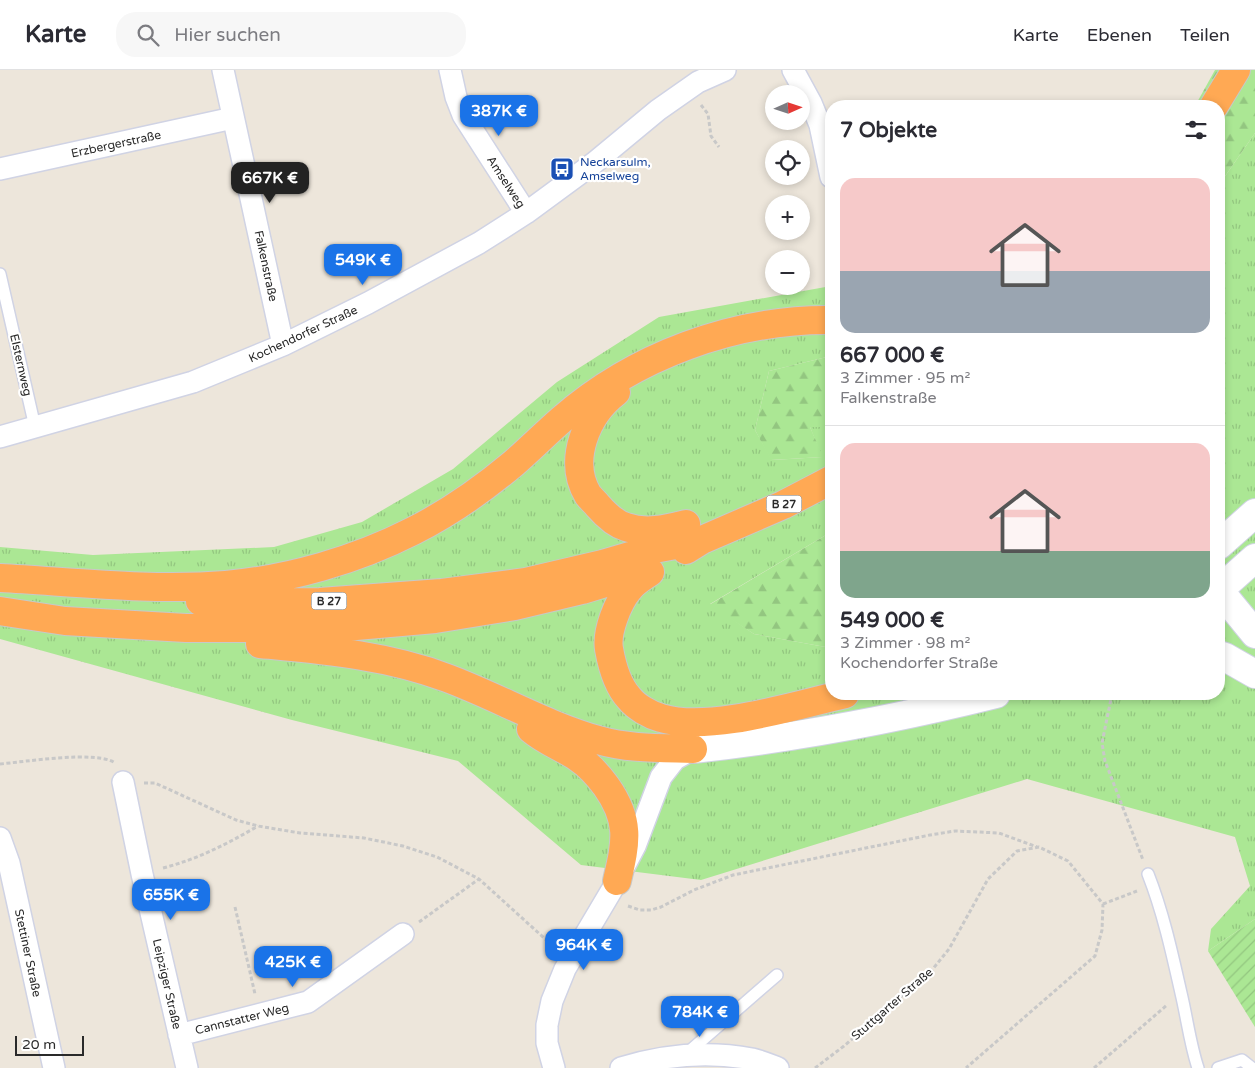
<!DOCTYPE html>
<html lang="de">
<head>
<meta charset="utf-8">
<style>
	body { margin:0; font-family:"Varela Round",sans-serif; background:#f7f7f7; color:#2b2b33; height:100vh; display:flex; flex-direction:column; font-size:19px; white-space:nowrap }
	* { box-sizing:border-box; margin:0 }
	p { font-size:16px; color:#7c7c81 }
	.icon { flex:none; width:28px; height:28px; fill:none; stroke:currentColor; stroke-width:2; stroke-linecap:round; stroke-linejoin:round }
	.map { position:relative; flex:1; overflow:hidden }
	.details { position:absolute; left:825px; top:30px; width:400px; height:600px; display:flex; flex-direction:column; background:#fff; border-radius:20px; box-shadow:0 2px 8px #0003 }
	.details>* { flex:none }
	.needle { width:32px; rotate:87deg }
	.tools { position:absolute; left:765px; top:15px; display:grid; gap:10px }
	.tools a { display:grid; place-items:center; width:45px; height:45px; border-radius:50%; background:#fff; box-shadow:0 2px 8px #0003; font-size:25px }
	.scale { position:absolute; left:15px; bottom:12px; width:69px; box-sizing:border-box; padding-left:5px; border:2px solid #2a2a2a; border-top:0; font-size:14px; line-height:18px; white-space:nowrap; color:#2a2a2a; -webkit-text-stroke:4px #fff; paint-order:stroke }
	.price { position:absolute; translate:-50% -42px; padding:0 11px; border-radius:10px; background:#1a73e8; color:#fff; font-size:16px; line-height:32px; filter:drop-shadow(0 1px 2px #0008) }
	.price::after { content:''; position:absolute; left:50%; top:30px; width:15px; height:11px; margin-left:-8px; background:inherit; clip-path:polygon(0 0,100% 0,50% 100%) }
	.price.active { background:#222; color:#fff }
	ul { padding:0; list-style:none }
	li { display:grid; align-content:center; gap:10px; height:265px; padding:0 15px }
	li+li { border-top:1px solid #e1e1e2 }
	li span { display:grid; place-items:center; height:155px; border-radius:15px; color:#555 }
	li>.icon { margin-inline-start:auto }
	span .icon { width:90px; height:90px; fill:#fffc; stroke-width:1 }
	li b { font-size:21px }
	h2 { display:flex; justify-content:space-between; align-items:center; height:60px; padding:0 15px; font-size:21px }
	header { display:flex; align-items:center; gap:30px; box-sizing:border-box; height:70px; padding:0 25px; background:#fff; border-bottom:1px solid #e1e1e2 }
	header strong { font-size:24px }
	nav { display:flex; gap:28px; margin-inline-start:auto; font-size:18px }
	.search { width:350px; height:45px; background:#f7f7f7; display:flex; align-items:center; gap:12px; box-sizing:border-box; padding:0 18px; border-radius:20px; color:#7c7c81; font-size:19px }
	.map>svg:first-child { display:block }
</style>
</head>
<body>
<header>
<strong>Karte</strong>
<div class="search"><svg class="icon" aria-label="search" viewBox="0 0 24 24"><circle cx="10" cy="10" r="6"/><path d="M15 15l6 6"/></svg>Hier suchen</div>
<nav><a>Karte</a><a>Ebenen</a><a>Teilen</a></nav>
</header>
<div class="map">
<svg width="1255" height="998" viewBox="0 0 1255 998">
	<defs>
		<pattern id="grass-tufts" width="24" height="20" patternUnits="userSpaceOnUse" patternTransform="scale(1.25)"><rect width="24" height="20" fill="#abe794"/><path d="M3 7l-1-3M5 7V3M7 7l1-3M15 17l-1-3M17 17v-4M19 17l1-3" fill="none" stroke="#93c680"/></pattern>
		<pattern id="forest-firs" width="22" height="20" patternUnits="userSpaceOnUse" patternTransform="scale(1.25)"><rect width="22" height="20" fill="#abe794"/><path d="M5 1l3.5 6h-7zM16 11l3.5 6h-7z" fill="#93c680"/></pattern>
		<pattern id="garden-furrows" width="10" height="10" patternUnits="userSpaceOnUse" patternTransform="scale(1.25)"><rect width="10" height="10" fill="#abe794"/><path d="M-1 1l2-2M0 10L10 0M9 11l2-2" fill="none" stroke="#93c680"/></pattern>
	</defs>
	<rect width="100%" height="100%" fill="#ede6db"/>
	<!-- grass -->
	<path fill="url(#grass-tufts)" d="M1255 63V849L1208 881 1211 859 1250 816 1235 767 1027 709 701 810 581 795 458 691 292 650 0 569V477L93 485 274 477 362 452 453 399 557 312 659 247 831 216V286L769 301 755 360 772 390 822 387 810 357H831V462L710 534 754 564 831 578V624H1219V115Z"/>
	<!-- forest -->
	<path fill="url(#forest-firs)" d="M1215 0H1255V63L1219 115V36H1195Z
		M831 286V357H810L823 387 771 390 755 360 769 301Z
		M831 462V578L754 564 709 535Z"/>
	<!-- garden -->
	<path fill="url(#garden-furrows)" d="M1255 849V957L1208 881Z"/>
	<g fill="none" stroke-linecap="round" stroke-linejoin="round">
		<!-- lane casing -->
		<g stroke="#d0d3e4" stroke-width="14">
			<path id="lane" d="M0 204 35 357
				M1148 804C1163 842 1172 883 1181 923 1187 948 1190 974 1198 998
				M685 985 777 905
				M1218 998 1242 990 1252 998"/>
		</g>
		<!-- street casing -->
		<g stroke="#d0d3e4" stroke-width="24">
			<path id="street" d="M223 0 283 275
				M450 0 456 27 463 45 526 143
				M793 0 811 33 820 55 831 107
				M0 99 233 48
				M0 367 193 312 283 275 368 233 479 173 526 143 594 93 658 40 698 12 725 0
				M123 712 142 804 187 998
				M0 768 9 793 54 998
				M179 965 308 932 403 864
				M554 998 547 973V955L552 931 565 899 613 818 635 776 661 707 675 689 693 679
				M621 998C663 985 709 981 752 989 761 991 770 995 778 998"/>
		</g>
		<!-- secondary casing -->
		<g stroke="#d0d3e4" stroke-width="30">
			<path id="secondary" d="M1219 475 1255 443
				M1219 520 1255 564
				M1219 520 1255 488
				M1219 585 1225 587 1255 604
				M693 679C795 668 896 649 996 624"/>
		</g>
		<!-- highway casing -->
		<g stroke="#c8c8c8" stroke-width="30">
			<path id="highway" d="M1214 36 1236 0
				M616 322C587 344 567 390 588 425 591 429 595 432 598 436 605 444 616 454 626 457 646 464 666 459 686 454
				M686 480 702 470 783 435 831 410
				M650 502C643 507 634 512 629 519 618 532 606 562 609 579 612 596 617 615 629 628 636 637 650 645 661 648 709 663 796 635 845 624
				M0 508C74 512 152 521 226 515 290 509 356 490 413 461 449 443 483 419 514 393 530 379 545 364 561 350 634 286 734 249 831 250
				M200 531 227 533 320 532 442 523 526 512 603 494 654 479 702 470
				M0 541 65 551 186 558H333L435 549 515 536 582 520 634 504
				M260 574C323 580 386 585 447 608 498 627 545 655 598 670 629 679 661 678 693 679
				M531 659C545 671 562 677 577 687 589 695 598 705 606 716 631 751 626 772 617 811"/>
		</g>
		<!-- path -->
		<path stroke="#c8c8c8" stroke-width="3" stroke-dasharray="4 2.5" stroke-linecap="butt" d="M701 35 708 44 711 66 719 77
			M1112 624 1102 673 1105 691 1143 790
			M0 694C23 692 98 680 115 693
			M144 713H155L236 750 258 756 300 763 364 768 403 776 437 787 479 809 554 877
			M163 798C198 789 227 774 258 756
			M1103 834 1137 821
			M628 836 640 840H651L661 837 694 820 733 805 930 765 955 761 999 763 1037 777
			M235 837 255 924
			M419 852 479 809
			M815 998 844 976 932 900 949 879 988 809 1017 781 1039 777 1068 791 1103 834 1102 860 1095 886 966 998
			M1094 998 1167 935"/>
		<!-- lane -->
		<use href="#lane" stroke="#fff" stroke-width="11"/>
		<!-- street -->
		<use href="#street" stroke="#fff" stroke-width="21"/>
		<!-- secondary -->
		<use href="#secondary" stroke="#fff" stroke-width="28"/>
		<!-- highway -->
		<use href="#highway" stroke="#ffa954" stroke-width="28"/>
	</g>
	<!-- icons -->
	<defs>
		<g id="bus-square" transform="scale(1.25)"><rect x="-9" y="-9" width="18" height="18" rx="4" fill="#1a4fb4" stroke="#fff"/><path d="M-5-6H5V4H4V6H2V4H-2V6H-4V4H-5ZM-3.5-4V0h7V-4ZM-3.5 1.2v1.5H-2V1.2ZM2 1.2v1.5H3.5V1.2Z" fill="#fff"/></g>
	</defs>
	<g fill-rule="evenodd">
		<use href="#bus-square" x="562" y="99"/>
	</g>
	<g text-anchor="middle" stroke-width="4.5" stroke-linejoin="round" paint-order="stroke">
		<!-- shield labels -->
		<g fill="#fff" stroke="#6a6a6a" stroke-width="1">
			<rect x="766.5" y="425.5" width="35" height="17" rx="4"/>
			<rect x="311.5" y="522.5" width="35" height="17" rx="4"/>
		</g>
		<g font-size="11" font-weight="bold" fill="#2a2a2a">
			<text x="784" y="438">B 27</text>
			<text x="329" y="535">B 27</text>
		</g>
		<!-- street labels -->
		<g font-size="12" fill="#2a2a2a" stroke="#fff">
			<text transform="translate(116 74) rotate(-12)" y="4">Erzbergerstraße</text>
			<text transform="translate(506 112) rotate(57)" y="4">Amselweg</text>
			<text transform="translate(266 196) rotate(78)" y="4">Falkenstraße</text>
			<text transform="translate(303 264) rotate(-25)" y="4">Kochendorfer Straße</text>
			<text transform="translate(21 295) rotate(77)" y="4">Elsternweg</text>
			<text transform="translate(28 883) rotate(78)" y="4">Stettiner Straße</text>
			<text transform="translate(167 914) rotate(77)" y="4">Leipziger Straße</text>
			<text transform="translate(892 934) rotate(-41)" y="4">Stuttgarter Straße</text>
			<text transform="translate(242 949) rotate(-14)" y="4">Cannstatter Weg</text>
		</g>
		<!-- transit labels -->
		<g font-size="12" fill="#164399" stroke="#fff" text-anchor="start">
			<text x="580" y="96">Neckarsulm,<tspan x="580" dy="14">Amselweg</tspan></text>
		</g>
	</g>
</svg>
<div class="tools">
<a><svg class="needle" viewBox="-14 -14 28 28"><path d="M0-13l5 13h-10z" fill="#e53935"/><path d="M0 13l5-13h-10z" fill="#7c7c81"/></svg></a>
<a><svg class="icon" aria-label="locate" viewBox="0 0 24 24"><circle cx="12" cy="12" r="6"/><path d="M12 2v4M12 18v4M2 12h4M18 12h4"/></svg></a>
<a>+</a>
<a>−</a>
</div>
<div class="scale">20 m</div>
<b class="price" style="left:499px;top:67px">387K €</b>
<b class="price active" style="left:270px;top:134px">667K €</b>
<b class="price" style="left:363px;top:216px">549K €</b>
<b class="price" style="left:171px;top:851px">655K €</b>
<b class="price" style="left:584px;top:901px">964K €</b>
<b class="price" style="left:293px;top:918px">425K €</b>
<b class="price" style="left:700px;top:968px">784K €</b>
<section class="details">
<h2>7 Objekte<svg class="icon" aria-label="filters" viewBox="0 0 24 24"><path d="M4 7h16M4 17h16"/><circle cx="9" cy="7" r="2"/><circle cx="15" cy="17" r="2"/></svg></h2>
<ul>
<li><span style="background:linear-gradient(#f6c9c9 60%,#9aa5b1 0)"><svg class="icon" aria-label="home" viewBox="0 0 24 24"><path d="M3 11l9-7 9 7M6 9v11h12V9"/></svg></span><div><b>667 000 €</b><p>3 Zimmer · 95 m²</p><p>Falkenstraße</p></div></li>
<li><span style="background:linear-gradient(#f6c9c9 70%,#7fa58c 0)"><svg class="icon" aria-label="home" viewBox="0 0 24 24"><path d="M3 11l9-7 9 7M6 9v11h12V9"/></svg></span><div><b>549 000 €</b><p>3 Zimmer · 98 m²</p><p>Kochendorfer Straße</p></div></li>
</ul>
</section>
</div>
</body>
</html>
